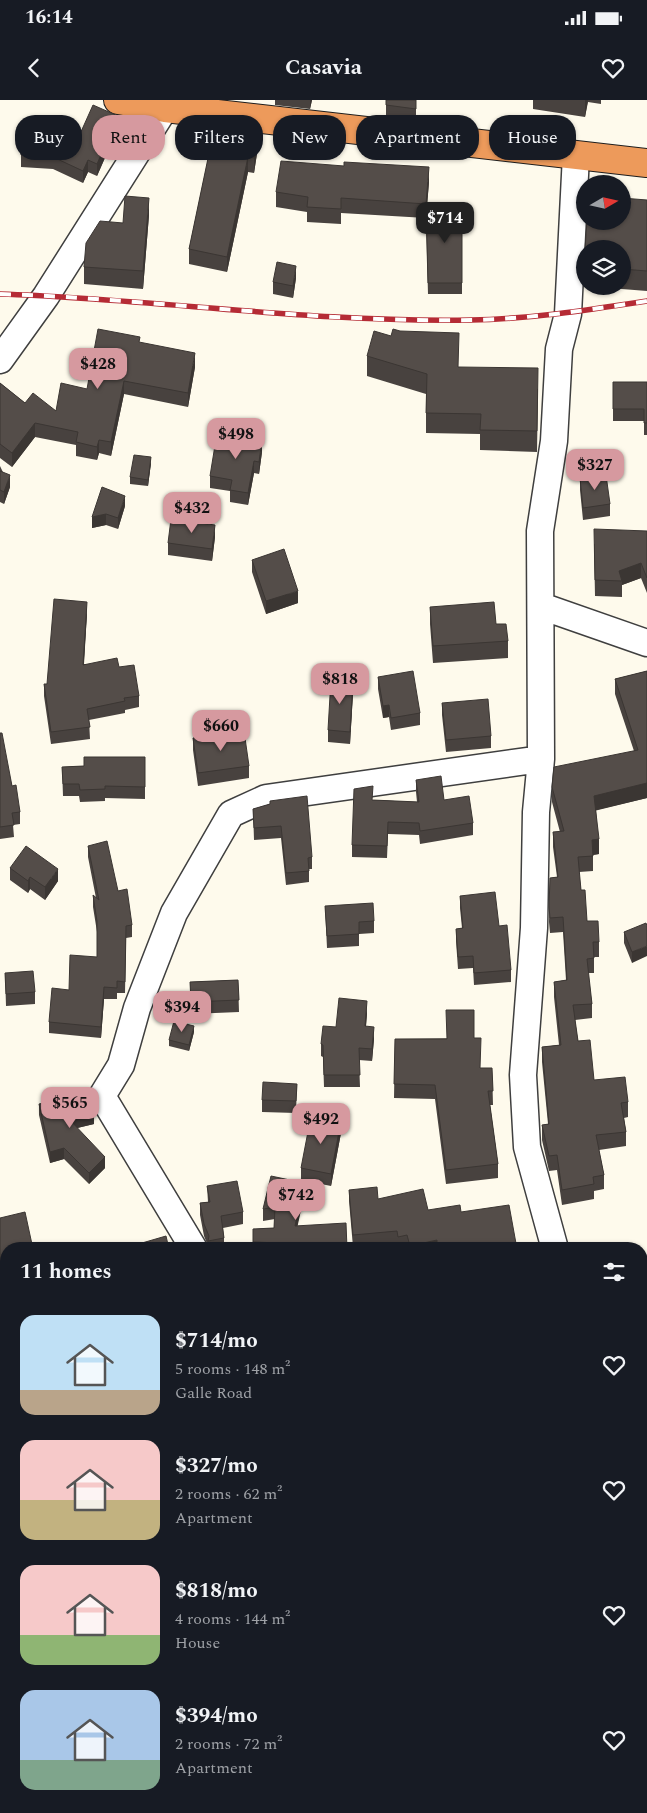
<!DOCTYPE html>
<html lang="en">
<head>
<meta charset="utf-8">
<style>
	body { margin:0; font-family:Spectral,serif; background:#242831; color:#f1f3f6; height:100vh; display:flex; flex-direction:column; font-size:19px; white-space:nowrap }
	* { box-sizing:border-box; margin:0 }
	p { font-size:16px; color:#9ea1a6 }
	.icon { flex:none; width:28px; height:28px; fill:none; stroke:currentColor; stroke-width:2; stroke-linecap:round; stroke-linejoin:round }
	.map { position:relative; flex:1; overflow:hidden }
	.side { position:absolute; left:0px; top:1142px; width:648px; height:571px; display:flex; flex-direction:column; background:#171b24; border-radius:20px 20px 0 0; box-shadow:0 1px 4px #0004 }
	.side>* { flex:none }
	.banner { position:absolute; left:15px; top:15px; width:618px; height:45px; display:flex; gap:10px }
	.needle { width:32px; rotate:81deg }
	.controls { position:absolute; left:576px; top:75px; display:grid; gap:10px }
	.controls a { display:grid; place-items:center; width:55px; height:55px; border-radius:50%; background:#171b24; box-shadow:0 1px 4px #0004; font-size:25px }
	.price { position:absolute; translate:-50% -42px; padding:0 11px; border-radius:10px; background:#d6999f; color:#111; font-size:16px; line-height:32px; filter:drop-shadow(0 1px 2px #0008) }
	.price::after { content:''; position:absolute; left:50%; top:30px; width:15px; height:11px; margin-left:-8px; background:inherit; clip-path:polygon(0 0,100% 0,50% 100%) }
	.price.current { background:#222; color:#fff }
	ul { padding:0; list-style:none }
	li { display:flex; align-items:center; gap:15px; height:125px; padding:0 20px }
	li span { display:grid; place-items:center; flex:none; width:140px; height:100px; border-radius:15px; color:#555 }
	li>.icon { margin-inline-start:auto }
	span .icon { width:60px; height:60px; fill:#fffc; stroke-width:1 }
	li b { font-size:21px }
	h2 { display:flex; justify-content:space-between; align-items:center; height:60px; padding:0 20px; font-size:21px }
	.chip { padding:0 18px; border-radius:20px; background:#171b24; box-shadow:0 1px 4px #0004; font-size:18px; line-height:45px }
	.chip.current { background:#d6999f; color:#111 }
	.status { display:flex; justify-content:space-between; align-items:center; height:35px; padding:0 25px; background:#171b24; direction:ltr }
	.status svg { height:14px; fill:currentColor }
	header { display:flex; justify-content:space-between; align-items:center; height:65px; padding:0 20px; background:#171b24; font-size:22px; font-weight:700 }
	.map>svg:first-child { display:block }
</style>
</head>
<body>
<div class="status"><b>16:14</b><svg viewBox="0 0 49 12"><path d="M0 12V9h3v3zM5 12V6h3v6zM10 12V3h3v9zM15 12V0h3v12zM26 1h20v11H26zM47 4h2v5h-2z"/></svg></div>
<header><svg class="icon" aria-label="back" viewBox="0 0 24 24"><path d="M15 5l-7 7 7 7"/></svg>Casavia<svg class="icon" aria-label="heart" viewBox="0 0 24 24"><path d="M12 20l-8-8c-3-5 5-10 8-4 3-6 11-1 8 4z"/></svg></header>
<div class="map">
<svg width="647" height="1713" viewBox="0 0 647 1713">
	<rect width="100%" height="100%" fill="#fefaec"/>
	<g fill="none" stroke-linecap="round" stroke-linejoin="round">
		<!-- street casing -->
		<g stroke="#3f3f3f" stroke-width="29">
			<path id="street" d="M0 260 46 196 165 8
				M541 506 647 543
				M194 1149 102 996 121 965 137 908 174 813 231 714 266 698 541 659
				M555 1149 527 1047 523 975 534 828 536 712 541 659 540 431 554 341 559 249 568 214 576 55
				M0 1302 6 1323
				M641 1317 647 1325
				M0 1387 6 1385
				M641 1388 647 1384
				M0 1668 6 1667
				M110 1708 111 1713
				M423 1713 424 1708"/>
		</g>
		<!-- highway casing -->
		<g stroke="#1d1d1d" stroke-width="30">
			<path id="highway" d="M118 0 165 8 647 63"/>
		</g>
		<!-- street -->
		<use href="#street" stroke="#fff" stroke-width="26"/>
		<!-- highway -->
		<use href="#highway" stroke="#ed9a5b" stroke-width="28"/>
		<!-- rail casing -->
		<g stroke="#b52b35" stroke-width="5.5">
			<path id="rail" d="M0 194C157 199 313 223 471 220 530 219 588 210 647 201"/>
		</g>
		<!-- rail -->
		<use href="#rail" stroke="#fff" stroke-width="4" stroke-dasharray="11" stroke-linecap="butt"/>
	</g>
	<!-- wall -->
	<path fill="#48423f" d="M275 0H312L310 9 275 5Z
		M386 0H416V21L386 17Z
		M533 0H601V4L588 2 585 17 533 9Z
		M118 28 97 76 88 72 83 83 53 69 21 67V55L80 34Z
		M188 40 258 47 254 73 248 72 227 172 189 164V149L208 59 188 55Z
		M429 82 427 107 462 106V194H428L426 118 341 113V124L307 122V112L276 107V92Z
		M647 100V191L584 186 585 155V186H622V149Z
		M149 115 143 189 84 184V167L123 123Z
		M296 178 293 198 273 194V182Z
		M140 243 195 267 188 307 124 294 111 356 99 353 97 360 76 356V345L35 337 12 367 0 358V283L25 303 56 311 87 289Z
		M367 256 458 267 538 289 537 352 480 350V334L426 333V294L367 276Z
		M613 282H647V335H644V321H613Z
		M262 352 259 374 254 373 248 405 230 402V391L210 388V376Z
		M151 363 148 386 130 384V377Z
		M0 366 10 387 4 404 0 402Z
		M580 378 610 404V416L583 420 580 390Z
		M125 406 118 429 106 425 92 428V417Z
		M647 431V493L641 478 622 485V497L595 496 594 444Z
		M215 437 212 461 168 455V443Z
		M252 460 298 503 266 514 252 472Z
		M430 507 496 524 508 541V558L433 563 430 524Z
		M87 513 84 564 119 567 139 596V607L125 610V613L89 620 90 639 51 644 44 596V584H47Z
		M647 571V698L596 710 599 754 593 755V771L579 772 581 790 587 821 599 842V857H594V873H588L592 904V918L575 920 578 941 594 980 628 1002V1017L624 1018 626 1032V1046L599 1050 604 1075V1089L594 1091V1099L562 1105 557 1070 549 1071 542 1040V1025L548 1024 542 962V947L559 945 554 897V882L566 880 563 832 550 833 549 822 550 778 557 777 553 747V732H560L552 702V687L634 651 615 594V579Z
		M378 577 420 613V625L391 630 389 617 383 618 378 589Z
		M353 593 350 644 328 642V630Z
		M442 603 491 636V648L446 652 442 615Z
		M0 633 12 686 20 712V724L13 725 14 737 0 739Z
		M193 638 249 666V678L198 686 193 650Z
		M84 657H145V699L105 698V701L80 702 79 696H63L62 667 84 666Z
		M416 680 444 700 473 723V735L420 744 419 735 388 734 387 758 352 757V745L373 700 417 702 416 692Z
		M270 704 312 757V769H309V782L286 785 281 738 254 740 253 709Z
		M88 746 118 791 132 825V837L126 838 125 893H117V899H104L101 938 49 933V922L97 857V832L93 807V795L96 798 88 757Z
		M10 768 58 781 45 800 30 789 28 793 10 780Z
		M460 796 499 826 511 870V882L474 885 473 868 458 869 456 841V829L462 828 460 808Z
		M325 806 374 821V833L359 834V846L327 848Z
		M647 826 632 863 624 843V832Z
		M5 873 35 892V904L6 906Z
		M238 880 239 912 191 914 190 882Z
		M367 913 366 926 374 939 372 961 359 960 360 987H324L323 957 321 956V944L336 927Z
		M194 932 189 951 169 946V940Z
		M474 938 480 968H492L493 1005H490L498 1064V1078L446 1084 435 999 394 998 395 939Z
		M297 984 296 1013 262 1012V1000Z
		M39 1004 94 1024 77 1028 105 1068 89 1084 64 1059 50 1063 39 1015Z
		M341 1033 331 1086 301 1080V1068Z
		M207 1086 243 1112V1124L223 1128 224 1138V1149H208V1146L204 1136 200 1115V1103L208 1102Z
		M349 1090 378 1099 428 1110 461 1112 517 1149H408L407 1146 398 1148 397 1143 353 1147 349 1101Z
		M304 1096 297 1126 347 1149H253V1129L274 1128 275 1119 263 1121V1109Z
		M6 1471V1546L1 1530 0 1473Z
		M6 1708H63V1713H0Z
		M153 1708H191L192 1713H153Z
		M231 1708H249L248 1713 231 1710Z"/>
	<!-- shaded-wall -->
	<path fill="#3b3633" d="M310 0H312L310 9Z
		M585 0H588L585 17Z
		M118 16V28L97 76V64Z
		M258 32V47L254 73V58Z
		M248 57V72L227 172V157Z
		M88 60V72L83 83V71Z
		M429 67V82L426 116V104Z
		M149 98V115L143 189V171Z
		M296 166V178L293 198V186Z
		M195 253V267L188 307V293Z
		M124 281V294L111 356V342Z
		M35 323V337L12 367V353Z
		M99 340V353L97 360V347Z
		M262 340V352L259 374V362Z
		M151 357V363L148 386V380Z
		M254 361V373L248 405V393Z
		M10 375V387L4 404V392Z
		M125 396V406L118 429V418Z
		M106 414V425L92 428V417Z
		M215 425V437L212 461V449Z
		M641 463V478L622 485V481L619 471Z
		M298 491V503L266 514V501Z
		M87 502V513L83 576V565Z
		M353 581V593L350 644V632Z
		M389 605V617L383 618V606Z
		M647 683V698L594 711V696Z
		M599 739V754L592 755V740Z
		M58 769V781L45 800V787Z
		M30 777V789L28 793V781Z
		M647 846V856L632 863V852Z
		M104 887V899L101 938V927Z
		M367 901V913L365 938V926Z
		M194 926V932L189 951V945Z
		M374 927V939L372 961V949Z
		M94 1013V1024L69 1030V1019Z
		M341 1021V1033L331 1086V1074Z
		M64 1048V1059L50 1063V1052Z
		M105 1057V1068L89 1084V1073Z
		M304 1083V1096L295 1138V1126Z
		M437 1140V1149H410V1146Z
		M6 1159V1175L0 1176V1160Z
		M647 1418V1430L641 1436V1424Z
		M1 1512V1530H0V1513Z
		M6 1625V1642L0 1644V1626Z
		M453 1708H456L455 1713H452Z"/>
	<!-- building -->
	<path fill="#544d49" stroke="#3b3633" d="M386 0H416V9L386 5Z
		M93 5 118 16 97 64 88 60 83 71 53 57 21 55 22 31 80 34Z
		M192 19 258 32 254 58 248 57 227 157 189 149 211 44 188 40Z
		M281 61 344 66V62L429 67 426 104 341 98V109L307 107 308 97 276 92Z
		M594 83 610 84H593Z
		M125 96 149 98 143 171 84 167 86 143 100 121 123 123Z
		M622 98 647 100V171L622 169V149H585L587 121H622Z
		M462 106V183H428L426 107Z
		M277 162 296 166 293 186 273 182Z
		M98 229 140 237 139 242 195 253 188 293 124 281 111 342 99 340 97 347 76 342 78 332 35 323 12 353 0 344V283L25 303 33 293 56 311 61 283 87 289Z
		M393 229 400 231 459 233 458 267 538 268 537 331 480 330 481 314 426 313 427 274 367 256 374 231 391 236Z
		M613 282H647V323H644V309H613Z
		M217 333 262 340 259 362 254 361 248 393 230 390 232 380 210 376Z
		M134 355 151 357 148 380 130 377Z
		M0 371 10 375 4 392 0 390Z
		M606 375 610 404 583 408 580 378Z
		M102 387 125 396 118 418 106 414 92 417Z
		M171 419 215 425 212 449 168 443Z
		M594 429 647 431V478L641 463 619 471 622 481 595 480Z
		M284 449 298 491 266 501 252 460Z
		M54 499 87 502 83 565 117 558 119 567 134 565 139 596 124 598 125 601 87 609 90 627 51 632 44 584H47Z
		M494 502 496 524H506L508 541 433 546 430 507Z
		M413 571 420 613 391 618 389 605 383 606 378 577Z
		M647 571V683L594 696 599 739 592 740 593 756 578 757 581 790H585L587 821H598L599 842H593L594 858 587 859 592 904 573 905 578 941 590 940 594 980 625 977 628 1002 621 1003 626 1032 596 1035 604 1075 593 1077 594 1084 562 1090 557 1055 549 1056 542 1025 549 1024 542 947 561 945 554 882 567 880 563 817 550 818 549 807 550 778 558 777 553 732 564 731 552 687 554 667 638 650 615 579Z
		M331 579 353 581 350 632 328 630Z
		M488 599 491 636 446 640 442 603Z
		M244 631 249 666 198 673 193 638Z
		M0 633H2L12 686 16 685 20 712 12 713 14 725 0 727Z
		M84 657H145V687L105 686V689L80 690 79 684H63L62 667 84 666Z
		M441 676 444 700 469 696 473 723 420 731 419 723 388 722 387 746 352 745 354 689 373 686 372 700 419 702 416 680Z
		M307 696 312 757 308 758 309 771 286 773 281 726 254 728 253 709 270 704V701Z
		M107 741 118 791 127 789 132 825 126 826 125 882 117 881V888L104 887 101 927 49 922 52 888 69 890 70 855 97 857V821L93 795 99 800 88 746Z
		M26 746 58 769 45 787 30 777 28 781 10 768Z
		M495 792 499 826 507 825 511 870 474 873 473 856 458 857 456 829 463 828 460 796Z
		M373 803 374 821 359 822V834L327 836 325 806Z
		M646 823 647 826V846L632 852 624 832Z
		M33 871 35 892 6 894 5 873Z
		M238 880 239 900 191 902 190 882Z
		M339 898 367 901 365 926 374 927 372 949 359 948 360 975H324L323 945 321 944 323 926 336 927Z
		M446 910H474V938H481L480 968H492L493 991H488L498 1064 446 1070 435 985 394 984 395 939H447Z
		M174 921 194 926 189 945 169 940Z
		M263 982 297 984 296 1001 262 1000Z
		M89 993 94 1013 69 1019 105 1057 89 1073 64 1048 50 1052 39 1004Z
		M311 1016 341 1021 331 1074 301 1068Z
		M271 1076 304 1083 295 1126 346 1123 347 1149H306V1144L253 1142V1129L274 1128 275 1107 263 1109Z
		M237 1081 243 1112 221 1116 224 1138 208 1141 209 1136 204 1124 200 1103 210 1102 207 1086Z
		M377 1087 378 1099 423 1089 428 1110 460 1105 461 1112 509 1105 517 1149H443L442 1143 437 1144V1140L410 1146 407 1135 398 1137 397 1131 353 1135 349 1090Z
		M25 1112 33 1149H6V1159L0 1160V1118Z
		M166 1136 169 1149H143L142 1143Z
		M647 1389V1418L641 1424V1391Z
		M6 1471V1528L1 1512 0 1513V1473Z
		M6 1575V1625L0 1626V1577Z
		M6 1696V1708H46H45L46 1713H0V1697Z
		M154 1708H191L192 1713H155Z
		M389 1708H410L413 1712 415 1713H388Z
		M435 1708H453L452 1713H431L434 1711Z
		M514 1708H551L550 1713H513Z"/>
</svg>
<div class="controls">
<a><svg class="needle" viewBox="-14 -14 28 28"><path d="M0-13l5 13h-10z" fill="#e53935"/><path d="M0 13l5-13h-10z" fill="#9ea1a6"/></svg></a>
<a><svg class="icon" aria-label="layers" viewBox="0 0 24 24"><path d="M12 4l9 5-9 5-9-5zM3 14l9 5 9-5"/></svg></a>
</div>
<b class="price current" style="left:445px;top:144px">$714</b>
<b class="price" style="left:98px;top:290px">$428</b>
<b class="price" style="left:236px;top:360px">$498</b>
<b class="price" style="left:595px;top:391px">$327</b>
<b class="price" style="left:192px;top:434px">$432</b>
<b class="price" style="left:340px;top:605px">$818</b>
<b class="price" style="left:221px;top:652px">$660</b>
<b class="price" style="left:182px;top:933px">$394</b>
<b class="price" style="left:70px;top:1029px">$565</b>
<b class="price" style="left:321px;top:1045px">$492</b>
<b class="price" style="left:296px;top:1121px">$742</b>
<div class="banner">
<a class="chip">Buy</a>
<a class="chip current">Rent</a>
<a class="chip">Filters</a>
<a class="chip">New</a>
<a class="chip">Apartment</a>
<a class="chip">House</a>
</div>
<section class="side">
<h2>11 homes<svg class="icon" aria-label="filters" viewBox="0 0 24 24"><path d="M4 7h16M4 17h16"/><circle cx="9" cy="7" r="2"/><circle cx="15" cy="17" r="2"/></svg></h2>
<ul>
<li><span style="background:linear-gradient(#bfe0f5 75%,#b9a48a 0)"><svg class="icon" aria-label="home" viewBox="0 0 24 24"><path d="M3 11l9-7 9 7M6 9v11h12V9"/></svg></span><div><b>$714/mo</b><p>5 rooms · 148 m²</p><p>Galle Road</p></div><svg class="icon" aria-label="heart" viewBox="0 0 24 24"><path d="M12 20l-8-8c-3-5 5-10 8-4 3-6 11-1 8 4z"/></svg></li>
<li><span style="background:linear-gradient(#f6c9c9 60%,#c2b280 0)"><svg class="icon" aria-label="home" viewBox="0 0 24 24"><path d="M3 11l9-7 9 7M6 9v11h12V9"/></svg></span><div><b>$327/mo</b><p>2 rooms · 62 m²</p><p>Apartment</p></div><svg class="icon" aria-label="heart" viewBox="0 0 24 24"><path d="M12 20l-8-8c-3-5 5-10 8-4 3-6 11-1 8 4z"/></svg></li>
<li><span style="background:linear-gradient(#f6c9c9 70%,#8fb573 0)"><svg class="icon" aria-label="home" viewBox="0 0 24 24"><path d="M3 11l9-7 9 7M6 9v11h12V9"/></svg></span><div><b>$818/mo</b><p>4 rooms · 144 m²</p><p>House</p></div><svg class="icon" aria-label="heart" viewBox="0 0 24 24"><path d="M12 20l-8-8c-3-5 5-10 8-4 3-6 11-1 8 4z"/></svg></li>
<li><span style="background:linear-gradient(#a9c7e8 70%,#7fa58c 0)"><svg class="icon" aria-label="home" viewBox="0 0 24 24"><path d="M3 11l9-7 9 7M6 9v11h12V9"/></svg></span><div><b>$394/mo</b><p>2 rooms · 72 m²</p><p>Apartment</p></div><svg class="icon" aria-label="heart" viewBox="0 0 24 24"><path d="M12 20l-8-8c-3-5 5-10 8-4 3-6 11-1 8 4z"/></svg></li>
</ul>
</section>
</div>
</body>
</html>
